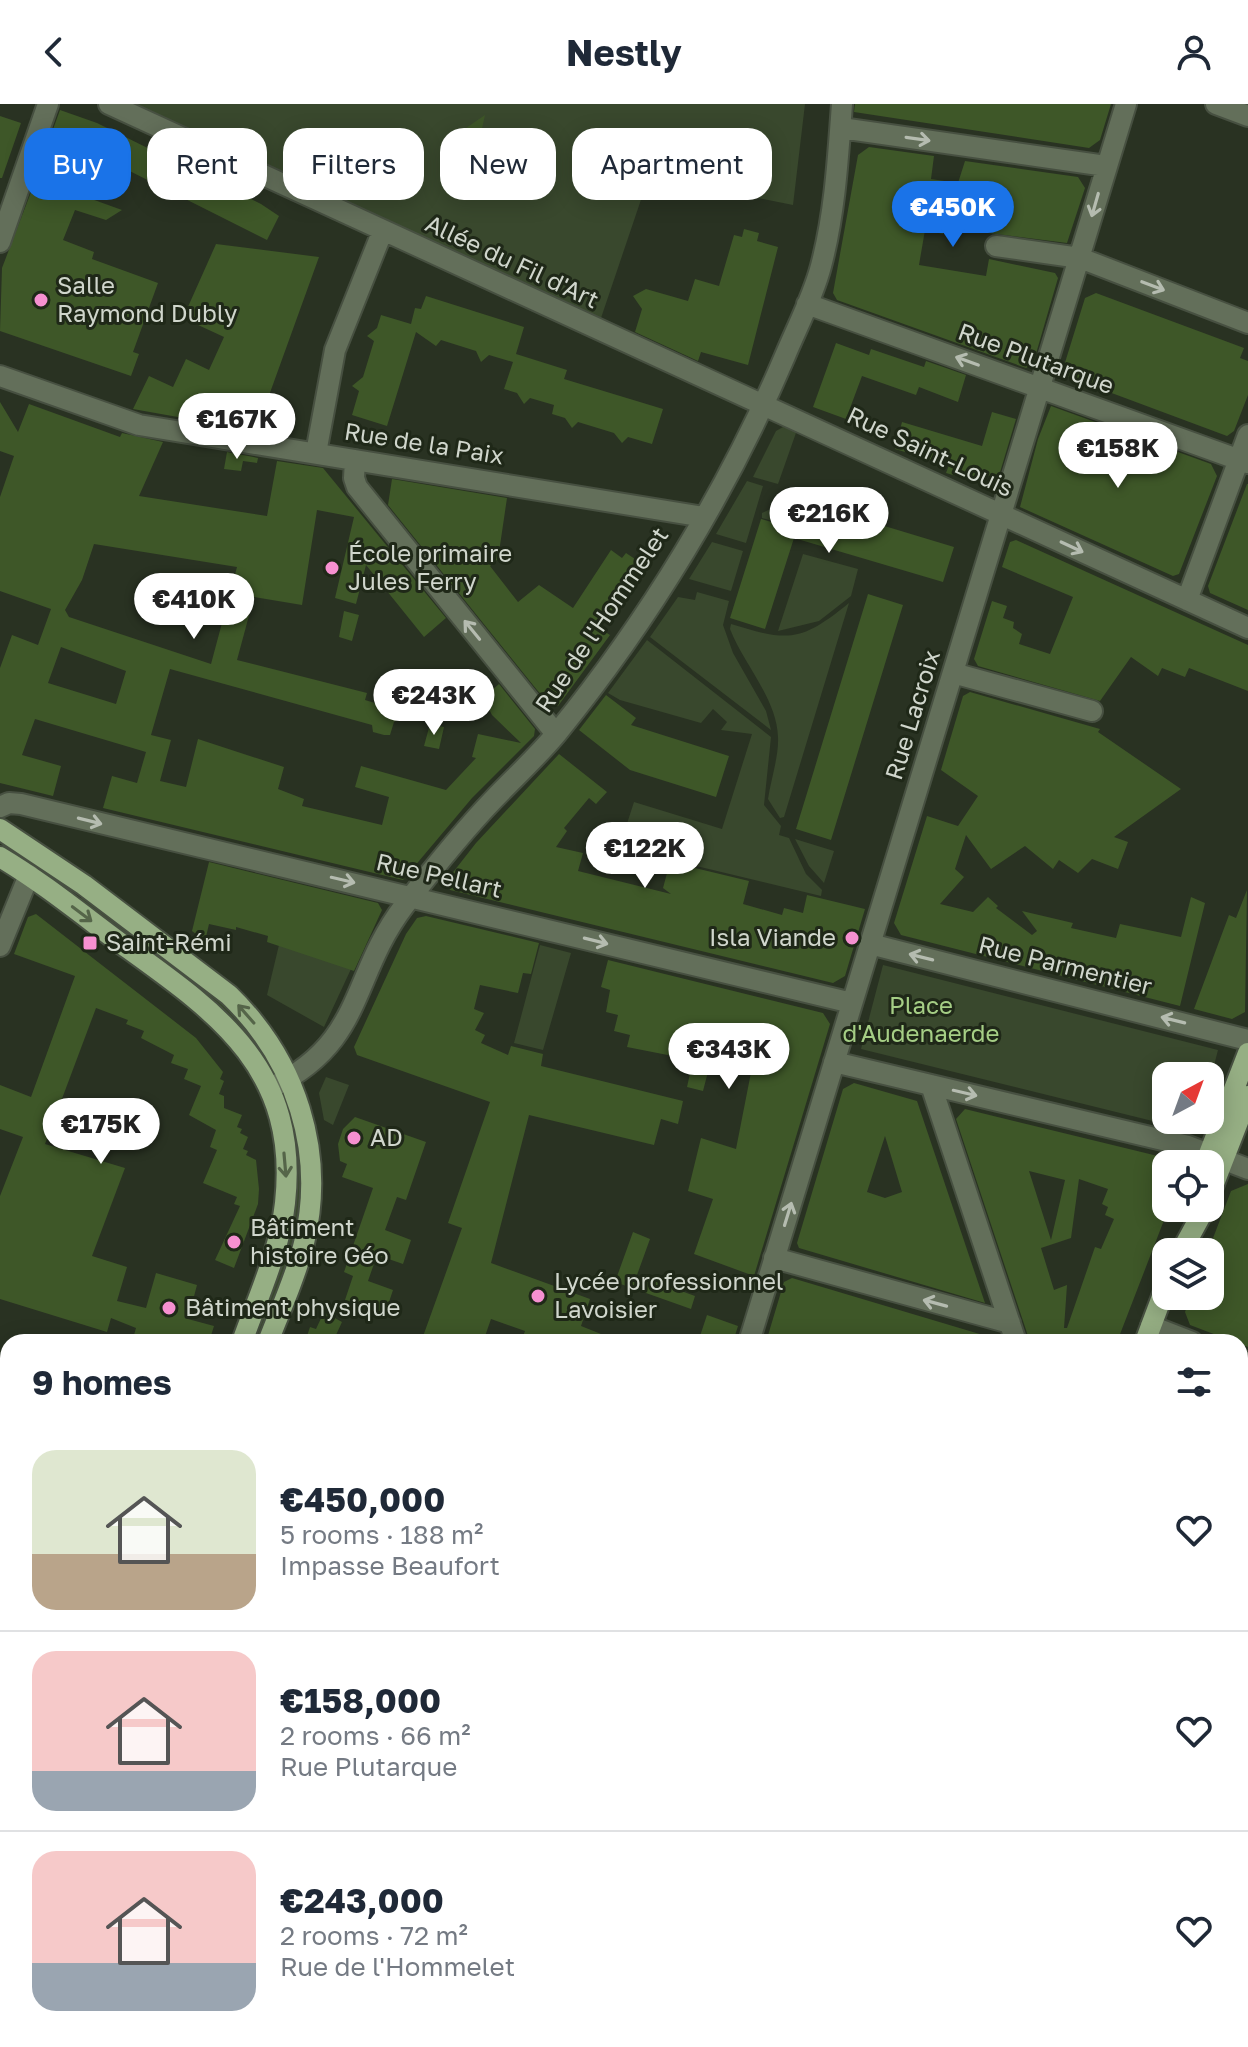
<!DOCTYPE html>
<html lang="en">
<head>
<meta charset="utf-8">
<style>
	body { margin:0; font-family:"Golos Text",sans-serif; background:#f6f6f7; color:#1f2937; height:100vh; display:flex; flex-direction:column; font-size:30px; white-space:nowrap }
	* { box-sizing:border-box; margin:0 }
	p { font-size:26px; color:#747a83 }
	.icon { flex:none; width:44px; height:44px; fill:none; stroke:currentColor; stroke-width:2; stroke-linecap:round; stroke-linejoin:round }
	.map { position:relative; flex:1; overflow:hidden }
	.panel { position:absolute; left:0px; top:1230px; width:1248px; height:714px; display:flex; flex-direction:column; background:#fff; border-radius:24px 24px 0 0; box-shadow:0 4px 20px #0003 }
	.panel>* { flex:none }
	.banner { position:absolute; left:24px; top:24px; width:800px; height:72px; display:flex; gap:16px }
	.needle { width:52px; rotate:41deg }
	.buttons { position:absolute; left:1152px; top:958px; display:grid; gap:16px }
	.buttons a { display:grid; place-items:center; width:72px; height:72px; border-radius:16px; background:#fff; box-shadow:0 4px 20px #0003; font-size:40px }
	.price { position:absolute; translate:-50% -68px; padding:0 18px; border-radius:28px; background:#fff; color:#222; font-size:26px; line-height:52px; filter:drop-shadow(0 2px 4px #0008) }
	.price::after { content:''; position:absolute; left:50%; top:48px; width:24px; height:18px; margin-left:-12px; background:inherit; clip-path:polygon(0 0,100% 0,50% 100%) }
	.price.selected { background:#1a73e8; color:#fff }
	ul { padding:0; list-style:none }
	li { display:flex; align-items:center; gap:24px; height:200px; padding:0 32px }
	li+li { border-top:2px solid #e0e1e3 }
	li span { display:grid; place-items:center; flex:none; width:224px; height:160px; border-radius:24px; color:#555 }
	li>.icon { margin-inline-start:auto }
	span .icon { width:96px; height:96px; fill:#fffc; stroke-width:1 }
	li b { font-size:34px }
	h2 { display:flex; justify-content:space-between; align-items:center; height:96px; padding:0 32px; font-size:34px }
	.tag { padding:0 28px; border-radius:24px; background:#fff; box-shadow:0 4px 20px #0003; font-size:28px; line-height:72px }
	.tag.selected { background:#1a73e8; color:#fff }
	header { display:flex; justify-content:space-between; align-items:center; height:104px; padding:0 32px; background:#fff; font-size:36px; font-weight:700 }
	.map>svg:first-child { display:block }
</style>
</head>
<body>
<header><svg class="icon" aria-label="back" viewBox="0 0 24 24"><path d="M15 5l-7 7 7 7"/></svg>Nestly<svg class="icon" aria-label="person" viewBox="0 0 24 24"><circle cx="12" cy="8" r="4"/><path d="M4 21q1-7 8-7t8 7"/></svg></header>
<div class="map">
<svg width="1248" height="1943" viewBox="0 0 1248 1943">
	<rect width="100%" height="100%" fill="#293222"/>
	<!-- green -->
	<path fill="#39482d" d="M136 0H805L793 101 649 72 600 217Z
		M783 323 797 326 778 380 753 373 776 327Z
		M747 377 763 382 746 439 716 430Z
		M794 394 802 396 795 423 762 414V409Z
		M712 438 743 447 731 487 689 475Z
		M803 450 858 465 851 492 819 517 778 527Z
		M697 488 729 497 723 521 733 549 766 607 771 626 650 533 678 493 695 496Z
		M849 499 784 713 780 714 768 695C771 675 779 652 778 633 777 595 743 559 730 525L731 520C789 538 801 538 849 499Z
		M647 536 771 633 764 701 781 722 779 731 789 734 806 770 822 786 821 792 663 754 653 765 622 735 634 698 722 725 752 630 721 626 727 618 713 605 701 619 620 596 608 589Z
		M795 735 834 747 824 779 809 762Z
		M84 791 232 904 260 942 257 943 200 885 78 797Z
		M279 841 351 865 324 923 267 891Z
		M540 841 571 849 543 946 514 939Z
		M883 861 1218 946 1210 977V972H1166V1016H1200L1197 1028 861 945Z
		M326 973 349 981 333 1021 324 1016 319 989Z
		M295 1020C310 1106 290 1158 261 1238H252L289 1022Z"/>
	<!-- building -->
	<path fill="#3e5728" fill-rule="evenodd" d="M855 0H1111L1100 36 1089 44 854 8Z
		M60 6 97 19 261 100 279 112 267 136 52 28Z
		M485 11 478 43 447 37Z
		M0 12 21 19 2 74H0Z
		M869 43 934 52 931 75 958 79 965 57 1078 73 1085 84 1067 139 973 127 974 120 945 115 943 130 925 126 919 161 986 172 989 155 1055 169 1058 174 1033 260 1026 264 837 196 833 189 858 51Z
		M36 75 122 106 106 116 75 106 63 136 94 148 92 155 158 179 133 248 139 250 131 272 0 227 2 164Z
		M744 125 759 129 757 137 778 143 748 261 701 248 698 257 635 228 642 205 633 192 646 185 688 197 695 175 719 182 734 131 742 133Z
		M216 140 319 153 267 297 262 328 133 305 149 272 173 283 186 255 209 266 224 233 183 214Z
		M1096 189 1244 244 1240 254 1248 257V291L1234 327 1227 332 1066 272 1063 265 1085 194Z
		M426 192 524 223 516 250 567 266 564 275 663 305 652 340 628 333 622 339 614 329 578 318 572 324 565 314 552 310 554 301 530 294 524 300 517 289 504 285 513 258 489 251 481 258 476 247 441 236 436 242 416 228 387 322 352 311 359 287 352 282 363 273 374 237 367 232 377 224 381 211 411 220 415 204 421 205Z
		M836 239 869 251 871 245 924 263 926 257 966 271 958 298 919 283 916 291 862 272 846 315 813 303Z
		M0 298 18 328 29 300 120 333 122 329 163 338 139 392 267 412 277 357 323 364 446 514 424 533 366 461 356 500 335 494 354 413 317 406 302 501 254 493 237 556 367 589 365 596 408 609 394 618 390 631H384L373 628 372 621 170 565 151 631 171 636 160 677 186 683 198 635 284 663 278 685 304 695 302 702 382 721 389 693 355 683 361 662 446 686 476 654 472 653 478 630 521 639 492 611 483 594 499 580 535 625 534 632 472 694 403 776 103 704 112 672 137 679 146 648 35 615 22 651 61 662 53 692 0 679V564L12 531 38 541 51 505 0 487V393L14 352 0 347ZM94 440 237 463 211 560 69 513 65 506 82 476ZM61 543 126 567 116 600 48 579Z
		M1051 302 1211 360 1217 372 1179 470 1173 472 1020 403 1038 335Z
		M992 308 1016 315 998 375 977 368 974 377 946 369 949 361 895 345 902 318 982 342Z
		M227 348 258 354 257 359 243 357 241 367 224 365Z
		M392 375 507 394 498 455 490 462 518 498 539 481 573 504 611 446 622 454 626 449 644 461 599 524 610 531 558 602 551 601 537 586 388 401Z
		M1247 380H1248V506L1210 489 1208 482Z
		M805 398 954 443 943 478 794 434 765 525 730 514 761 415 796 425Z
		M1016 436 1248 541V587L1189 564 1185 573 1162 564 1158 572 1131 553 1100 597 978 562 974 555 992 497 1007 502 1003 514 1014 518 1013 524 1022 530 1019 540 1050 550 1073 493 1002 463 1010 438Z
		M868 490 903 501 831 736 796 725Z
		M344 507 359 511 352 537 339 533Z
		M970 588 1100 625 1098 628 1181 685 1114 733 1128 738 1118 765 1092 755 1078 769 1059 756 1053 765 1025 742 991 765 966 731 955 765 964 773 940 800 973 808 988 793 998 802 996 804 1032 831 1037 827 1022 807 1073 819 1071 824 1116 834 1120 820 1181 833 1191 793 1205 799 1180 902 901 831 894 819 927 712 958 722 978 692 941 666 963 592Z
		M606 591 636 614 631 621 729 652 716 693 630 666 579 626Z
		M430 620 444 623 439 645 424 642Z
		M559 650 607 688 596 700 589 694 564 724 567 727 556 743 583 749 578 767 671 790 663 784 670 758 749 777 743 800 782 811 784 804 803 809 807 791 865 805 845 872 833 879 450 786 447 776 476 739Z
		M209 758 378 799 382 806 354 867 267 838 268 832 236 823V826L209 820 205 837 192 827Z
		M1247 786 1245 908 1232 915 1194 905 1229 811 1236 814Z
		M36 810 196 934 223 968 220 975 224 977 219 990 224 992V1004L242 1011 237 1023 242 1025 240 1029 248 1033 243 1045 248 1047 246 1051 256 1056 259 1085 258 1100 234 1164 215 1156 240 1102 234 1100 237 1093 203 1079 217 1046 210 1043 216 1026 189 1011 201 982 184 975 188 965 171 959 174 951 141 934 144 927 126 920 128 916 96 904 45 1040 125 1064 92 1152 127 1163 117 1197 146 1204 156 1169 197 1181 188 1215 214 1222 209 1238H132L136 1224 111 1214 107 1228 0 1195V1092L23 1033 0 1025V981L31 993 75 872 14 850 28 813Z
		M426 812 539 839 531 870 523 869 518 889 480 881 474 905 484 909 475 926 485 931 481 939 508 951 511 942 543 950 541 962 683 997 678 1020 661 1015 654 1041 529 1011 491 1159 590 1195 581 1222 621 1238H521L525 1227 491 1215 483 1238H421L462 1124 448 1119 490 998 357 951 354 943 406 830 417 814Z
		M608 856 823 909 830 920 754 1172 694 1150 713 1095 688 1087 701 1034 736 1045 755 948 716 937 703 987 687 983 693 956 627 943 630 931 614 927 618 911 606 908 610 886 601 883Z
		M854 979 917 997 985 1199 799 1144 797 1139 843 985ZM885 1032 902 1088 885 1094 867 1088Z
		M965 1005 1166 1054V1111L1117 1238H1030L956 1015ZM1029 1067 1065 1076 1051 1136ZM1079 1075 1108 1085 1102 1100 1108 1103 1105 1111 1114 1115 1101 1145 1095 1143 1067 1224H1064L1067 1181 1054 1186 1041 1144 1071 1134Z
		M355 1013 426 1038 406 1096 397 1093 385 1126 411 1136 403 1160 377 1151 368 1177 393 1186 385 1210 345 1196 353 1172 344 1168 373 1084 342 1073 347 1060 340 1057 338 1040 343 1025Z
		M1248 1080V1243L1190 1221 1185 1208 1191 1192H1210V1142L1231 1087Z
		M633 1128 650 1135 637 1171 695 1192 691 1205 615 1178Z
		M792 1174 993 1234 992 1238H766L784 1178Z
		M324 1208 342 1218 336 1231 348 1238H305L310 1223 316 1225Z
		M707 1211 738 1222 733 1238H698Z"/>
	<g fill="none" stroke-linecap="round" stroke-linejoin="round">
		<!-- minor casing -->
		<g stroke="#475041" stroke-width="24">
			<path id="minor" d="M109 0 1248 524
				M1216 0 1248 12
				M841 24 1106 62
				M0 138 48 0
				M996 142 1080 154 1248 219
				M807 200 1248 359
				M0 272 139 321 704 413
				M316 349 335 246 383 126
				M355 356 354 374 357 383 556 630
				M1187 496 1248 331
				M953 569 1092 607
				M0 703 9 699 21 700 852 899
				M870 840 1248 936
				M0 842 29 771
				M834 958 1188 1042 1248 1065
				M931 981 1016 1238
				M272 983C365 938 350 873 404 802 432 766 462 728 494 695 515 673 537 653 557 629 649 516 728 386 785 252 797 223 813 193 821 162 835 109 838 54 842 0
				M774 1154 1010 1219
				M1151 1222 1192 1238
				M749 1238 1126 0
				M1240 1256 1248 1259
				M0 1485 8 1489
				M1240 1609 1248 1583
				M904 1936 918 1943
				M1173 1936 1184 1943"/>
		</g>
		<!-- major casing -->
		<g stroke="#475041" stroke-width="24">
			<path id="major" d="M0 725 84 781 229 891C296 956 326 1048 304 1139 296 1173 280 1206 268 1238
				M0 753C42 778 80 809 119 838 215 907 300 963 285 1099 280 1146 258 1193 242 1238
				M1205 1060 1248 949
				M1210 1090 1248 992
				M1181 1148 1205 1104
				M1145 1238 1166 1182
				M0 1769 8 1773
				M0 1861 8 1865
				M158 1936 175 1943
				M310 1936 325 1943
				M53 1943 54 1936
				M87 1943 88 1936
				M866 1943 868 1936
				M883 1943 886 1936"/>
		</g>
		<!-- minor -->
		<use href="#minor" stroke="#636f5a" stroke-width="20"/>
		<!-- major -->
		<use href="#major" stroke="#96af84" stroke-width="20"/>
	</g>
	<!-- one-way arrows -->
	<defs><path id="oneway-shaft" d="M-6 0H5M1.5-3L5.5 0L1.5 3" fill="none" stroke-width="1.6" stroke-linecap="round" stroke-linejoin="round" transform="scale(2)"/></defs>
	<g stroke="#b5bcb0">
		<use href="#oneway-shaft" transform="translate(918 35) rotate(8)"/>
		<use href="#oneway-shaft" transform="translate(1095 101) rotate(106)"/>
		<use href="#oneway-shaft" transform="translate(1153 182) rotate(21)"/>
		<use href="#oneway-shaft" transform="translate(967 257) rotate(-160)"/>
		<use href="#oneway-shaft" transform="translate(1072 443) rotate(25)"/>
		<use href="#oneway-shaft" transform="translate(472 526) rotate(-129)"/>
		<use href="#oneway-shaft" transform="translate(90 717) rotate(14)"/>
		<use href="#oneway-shaft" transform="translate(343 776) rotate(13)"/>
		<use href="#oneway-shaft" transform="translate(596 837) rotate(14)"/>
		<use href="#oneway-shaft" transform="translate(921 853) rotate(-166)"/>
		<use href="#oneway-shaft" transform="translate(1173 916) rotate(-166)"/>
		<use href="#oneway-shaft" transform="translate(965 989) rotate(13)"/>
		<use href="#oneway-shaft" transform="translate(788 1110) rotate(-73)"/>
		<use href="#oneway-shaft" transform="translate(935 1199) rotate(-165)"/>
	</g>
	<g stroke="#556549">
		<use href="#oneway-shaft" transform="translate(82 810) rotate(37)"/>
		<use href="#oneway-shaft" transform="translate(246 910) rotate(-131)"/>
		<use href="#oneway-shaft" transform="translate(285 1061) rotate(85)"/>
	</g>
	<!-- markers -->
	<g fill="#f690d0" stroke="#1f2818" stroke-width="3">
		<circle cx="41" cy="196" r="8"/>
		<circle cx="332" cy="464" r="8"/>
		<circle cx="852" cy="834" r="8"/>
		<rect x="82" y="831" width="16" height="16" rx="4"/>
		<circle cx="354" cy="1034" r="8"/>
		<circle cx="234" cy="1138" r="8"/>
		<circle cx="538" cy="1192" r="8"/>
		<circle cx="169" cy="1204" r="8"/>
	</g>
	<g text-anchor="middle" stroke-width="6" stroke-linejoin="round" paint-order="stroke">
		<!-- street labels -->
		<g font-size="24" fill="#d0d6cc" stroke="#1f2818">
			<text transform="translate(512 158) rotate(25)" y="8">Allée du Fil d'Art</text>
			<text transform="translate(1036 255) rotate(20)" y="8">Rue Plutarque</text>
			<text transform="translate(424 340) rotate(9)" y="8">Rue de la Paix</text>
			<text transform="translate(930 348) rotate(25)" y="8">Rue Saint-Louis</text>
			<text transform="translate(602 516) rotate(-56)" y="8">Rue de l'Hommelet</text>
			<text transform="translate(913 611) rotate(-73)" y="8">Rue Lacroix</text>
			<text transform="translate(439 772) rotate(13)" y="8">Rue Pellart</text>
			<text transform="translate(1065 862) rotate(14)" y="8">Rue Parmentier</text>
		</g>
		<!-- poi labels -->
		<g font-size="24" fill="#d0d6cc" stroke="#1f2818" text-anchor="start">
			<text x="57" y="190">Salle<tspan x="57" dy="28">Raymond Dubly</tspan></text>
			<text x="348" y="458">École primaire<tspan x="348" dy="28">Jules Ferry</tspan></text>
			<text x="836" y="842" text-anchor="end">Isla Viande</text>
			<text x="106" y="847">Saint-Rémi</text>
			<text x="370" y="1042">AD</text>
			<text x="250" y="1132">Bâtiment<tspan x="250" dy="28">histoire Géo</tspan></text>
			<text x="554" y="1186">Lycée professionnel<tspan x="554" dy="28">Lavoisier</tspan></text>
			<text x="185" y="1212">Bâtiment physique</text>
		</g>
		<!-- park labels -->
		<g font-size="24" fill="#a5ce85" stroke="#1f2818">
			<text x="921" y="910">Place<tspan x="921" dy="28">d'Audenaerde</tspan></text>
		</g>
	</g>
</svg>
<div class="buttons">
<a><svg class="needle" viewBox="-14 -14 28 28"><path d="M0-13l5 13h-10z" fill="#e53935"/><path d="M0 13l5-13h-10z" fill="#747a83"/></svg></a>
<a><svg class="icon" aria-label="locate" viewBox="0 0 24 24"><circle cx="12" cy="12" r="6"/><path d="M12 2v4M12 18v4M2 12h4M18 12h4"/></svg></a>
<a><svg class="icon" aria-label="layers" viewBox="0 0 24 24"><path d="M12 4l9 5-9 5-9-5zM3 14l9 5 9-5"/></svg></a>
</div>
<b class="price selected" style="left:953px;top:145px">€450K</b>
<b class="price" style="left:237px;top:357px">€167K</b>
<b class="price" style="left:1118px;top:386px">€158K</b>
<b class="price" style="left:829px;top:451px">€216K</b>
<b class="price" style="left:194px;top:537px">€410K</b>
<b class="price" style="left:434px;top:633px">€243K</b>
<b class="price" style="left:645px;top:786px">€122K</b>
<b class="price" style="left:729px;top:987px">€343K</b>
<b class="price" style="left:101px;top:1062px">€175K</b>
<div class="banner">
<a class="tag selected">Buy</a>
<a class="tag">Rent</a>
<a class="tag">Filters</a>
<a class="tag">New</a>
<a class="tag">Apartment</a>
</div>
<section class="panel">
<h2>9 homes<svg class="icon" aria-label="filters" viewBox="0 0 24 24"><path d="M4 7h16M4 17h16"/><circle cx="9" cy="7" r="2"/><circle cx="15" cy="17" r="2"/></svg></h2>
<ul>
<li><span style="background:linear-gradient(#dfe7d0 65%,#b9a48a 0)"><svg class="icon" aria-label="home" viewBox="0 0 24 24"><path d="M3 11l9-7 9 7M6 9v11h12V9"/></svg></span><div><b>€450,000</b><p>5 rooms · 188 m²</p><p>Impasse Beaufort</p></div><svg class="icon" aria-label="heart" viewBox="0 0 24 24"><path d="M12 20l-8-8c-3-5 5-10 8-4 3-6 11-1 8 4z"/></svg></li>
<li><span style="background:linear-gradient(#f6c9c9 75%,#9aa5b1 0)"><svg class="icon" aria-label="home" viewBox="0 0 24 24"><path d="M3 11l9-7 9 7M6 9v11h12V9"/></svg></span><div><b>€158,000</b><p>2 rooms · 66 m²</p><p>Rue Plutarque</p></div><svg class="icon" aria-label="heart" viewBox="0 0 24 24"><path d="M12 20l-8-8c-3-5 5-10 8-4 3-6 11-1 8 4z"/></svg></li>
<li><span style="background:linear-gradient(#f6c9c9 70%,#9aa5b1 0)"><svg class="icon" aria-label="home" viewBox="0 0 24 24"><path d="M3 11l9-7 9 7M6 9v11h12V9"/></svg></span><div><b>€243,000</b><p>2 rooms · 72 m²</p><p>Rue de l'Hommelet</p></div><svg class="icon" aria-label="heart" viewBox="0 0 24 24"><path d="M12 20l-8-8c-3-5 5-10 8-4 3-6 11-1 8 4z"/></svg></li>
</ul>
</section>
</div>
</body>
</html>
